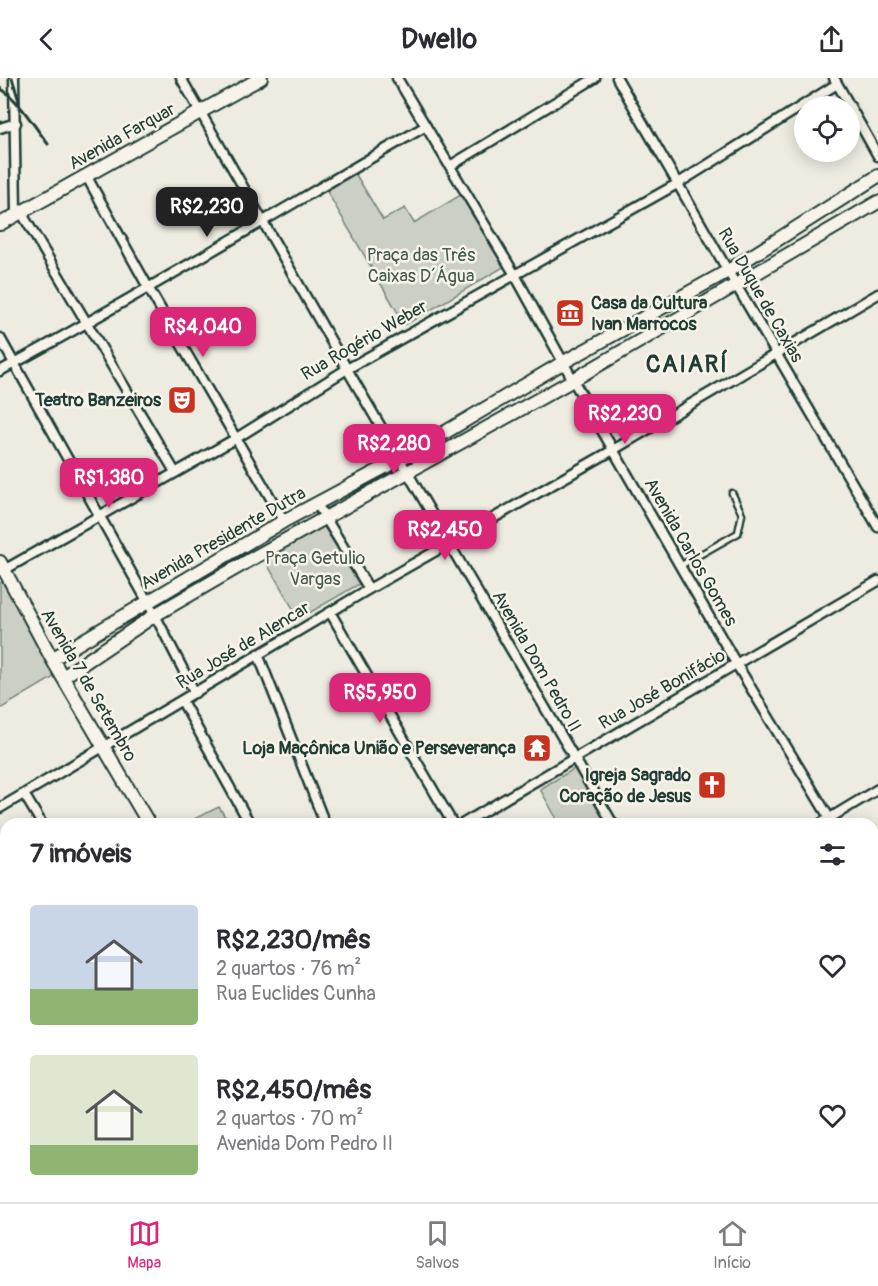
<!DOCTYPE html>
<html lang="pt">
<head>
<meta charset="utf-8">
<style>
	body { margin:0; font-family:Pangolin,sans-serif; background:#f2f2f3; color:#2b2b33; height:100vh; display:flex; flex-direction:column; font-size:22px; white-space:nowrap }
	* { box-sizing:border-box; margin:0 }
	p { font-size:20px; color:#7c7c81 }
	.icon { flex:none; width:33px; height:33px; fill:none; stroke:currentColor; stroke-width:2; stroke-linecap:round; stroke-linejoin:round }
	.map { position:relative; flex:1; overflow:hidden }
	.details { position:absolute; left:0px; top:740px; width:879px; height:386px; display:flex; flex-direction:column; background:#fff; border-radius:18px 18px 0 0; box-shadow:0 3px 15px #0003 }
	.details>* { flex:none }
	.tools { position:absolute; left:794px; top:18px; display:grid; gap:12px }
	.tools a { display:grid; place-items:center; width:66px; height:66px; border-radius:50%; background:#fff; box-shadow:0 3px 15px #0003; font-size:30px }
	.price { position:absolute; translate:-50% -51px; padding:0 14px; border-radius:12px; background:#db2777; color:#fff; font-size:20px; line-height:39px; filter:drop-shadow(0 2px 3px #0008) }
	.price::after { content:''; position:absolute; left:50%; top:36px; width:18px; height:14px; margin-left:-9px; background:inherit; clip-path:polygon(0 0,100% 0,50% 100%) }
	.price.selected { background:#222; color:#fff }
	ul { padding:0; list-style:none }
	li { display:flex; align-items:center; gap:18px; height:150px; padding:0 30px }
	li span { display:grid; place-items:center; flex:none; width:168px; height:120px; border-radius:6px; color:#555 }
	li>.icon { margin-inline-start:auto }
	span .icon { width:72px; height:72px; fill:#fffc; stroke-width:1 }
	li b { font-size:26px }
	h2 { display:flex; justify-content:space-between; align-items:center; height:72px; padding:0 30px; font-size:26px }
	header { display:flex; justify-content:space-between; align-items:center; height:78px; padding:0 30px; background:#fff; font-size:27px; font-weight:700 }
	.dock { display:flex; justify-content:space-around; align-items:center; height:84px; border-top:2px solid #e1e1e2; background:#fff; font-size:16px; color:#7c7c81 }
	.dock a { display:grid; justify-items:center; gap:3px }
	.dock .selected { color:#db2777 }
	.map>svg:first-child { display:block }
</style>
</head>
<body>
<header><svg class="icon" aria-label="back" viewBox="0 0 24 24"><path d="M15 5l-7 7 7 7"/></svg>Dwello<svg class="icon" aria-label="share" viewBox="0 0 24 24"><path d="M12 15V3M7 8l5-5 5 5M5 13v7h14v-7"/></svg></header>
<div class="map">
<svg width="878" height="1124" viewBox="0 0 878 1124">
	<rect width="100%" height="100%" fill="#eeece1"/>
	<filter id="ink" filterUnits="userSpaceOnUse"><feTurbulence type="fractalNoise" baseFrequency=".0167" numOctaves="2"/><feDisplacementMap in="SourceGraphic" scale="12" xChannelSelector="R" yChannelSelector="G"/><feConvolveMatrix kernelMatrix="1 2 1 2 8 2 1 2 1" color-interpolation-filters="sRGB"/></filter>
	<g filter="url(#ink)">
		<!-- green -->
		<path fill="#cccfc4" stroke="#76867c" stroke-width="1.5" d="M355 95 383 142 405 130 414 145 464 115 507 187 405 247 326 112Z
			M330 440 366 502 299 541 263 479Z
			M5 502 59 596 0 631V505Z
			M577 689 615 745H553L558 743 540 711Z
			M219 729 229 745H186Z"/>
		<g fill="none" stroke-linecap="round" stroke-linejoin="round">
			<!-- lane casing -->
			<g stroke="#1f3d34" stroke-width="9">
				<path id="lane" d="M680 488 738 455 742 436 732 415"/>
			</g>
			<!-- street casing -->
			<g stroke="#1f3d34" stroke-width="13">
				<path id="street" d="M14 0 16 136
					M181 0 347 291 613 746
					M397 0 515 197 573 302 737 587 833 746
					M617 0 736 207 878 449
					M834 0 878 78
					M0 50 16 45
					M450 88 595 0
					M87 99 149 211 284 443
					M21 134 175 394
					M0 260 155 537 195 615
					M0 293C144 215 284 130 426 48
					M317 426 369 511
					M4 492 235 361 347 291 677 106 837 6
					M330 534 453 746
					M258 576 325 746
					M182 623 250 746
					M24 716 42 746
					M0 730 369 511 613 372 878 216
					M462 746 878 503
					M820 746 878 711
					M873 816 878 824
					M873 882 878 880
					M0 1086H6
					M630 1119 633 1124
					M832 1119 835 1124
					M337 1124 346 1119
					M454 1124 463 1119"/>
			</g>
			<!-- secondary casing -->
			<g stroke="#1f3d34" stroke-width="16">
				<path id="secondary" d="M0 146 261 0
					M0 484 52 581 149 746
					M52 581 284 443 400 381 564 284 728 193 878 98
					M63 599 155 537 255 479 573 302 878 124
					M0 867 6 863
					M873 1019 878 1016
					M375 1119 378 1124
					M695 1124 703 1119"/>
			</g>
			<!-- lane -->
			<use href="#lane" stroke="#f7f3e8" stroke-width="4.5"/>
			<!-- street -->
			<use href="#street" stroke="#f7f3e8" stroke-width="8"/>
			<!-- secondary -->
			<use href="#secondary" stroke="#f7f3e8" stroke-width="12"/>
			<!-- rail -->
			<path stroke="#1f3d34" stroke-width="3" d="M12 0 19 23
				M0 10C21 24 33 47 48 66"/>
		</g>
	</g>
	<!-- icons -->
	<defs>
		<g id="museum-square" transform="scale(1.5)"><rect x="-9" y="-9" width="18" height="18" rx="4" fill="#c8321e" stroke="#f7f3e8"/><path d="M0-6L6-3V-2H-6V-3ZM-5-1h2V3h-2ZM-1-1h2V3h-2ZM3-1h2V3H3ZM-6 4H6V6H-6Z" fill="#fff"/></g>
		<g id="theatre-square" transform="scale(1.5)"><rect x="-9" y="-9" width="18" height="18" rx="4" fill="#c8321e" stroke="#f7f3e8"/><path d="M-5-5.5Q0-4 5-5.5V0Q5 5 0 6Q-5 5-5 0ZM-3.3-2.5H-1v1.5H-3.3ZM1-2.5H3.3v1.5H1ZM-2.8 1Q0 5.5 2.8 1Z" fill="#fff"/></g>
		<g id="temple-square" transform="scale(1.5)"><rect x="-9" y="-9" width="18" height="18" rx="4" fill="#c8321e" stroke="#f7f3e8"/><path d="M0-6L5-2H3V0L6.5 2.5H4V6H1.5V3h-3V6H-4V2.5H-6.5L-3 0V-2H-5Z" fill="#fff"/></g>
		<g id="church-square" transform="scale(1.5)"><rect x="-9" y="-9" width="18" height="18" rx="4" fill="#c8321e" stroke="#f7f3e8"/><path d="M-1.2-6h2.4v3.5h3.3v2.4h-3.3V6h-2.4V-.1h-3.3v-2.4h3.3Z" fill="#fff"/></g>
	</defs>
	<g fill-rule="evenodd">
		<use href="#museum-square" x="570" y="235"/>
		<use href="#theatre-square" x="182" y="322"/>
		<use href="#temple-square" x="537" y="670"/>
		<use href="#church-square" x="712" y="707"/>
	</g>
	<g text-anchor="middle" stroke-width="5" stroke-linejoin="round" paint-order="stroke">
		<!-- street labels -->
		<g font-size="18" fill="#1f3d34" stroke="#f7f3e8">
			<text transform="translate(122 58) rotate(-29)" y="6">Avenida Farquar</text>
			<text transform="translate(761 217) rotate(60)" y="6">Rua Duque de Caxias</text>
			<text transform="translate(364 262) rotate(-30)" y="6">Rua Rogério Weber</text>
			<text transform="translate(223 460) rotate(-30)" y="6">Avenida Presidente Dutra</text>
			<text transform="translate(691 474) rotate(60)" y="6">Avenida Carlos Gomes</text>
			<text transform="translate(243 567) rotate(-31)" y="6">Rua José de Alencar</text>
			<text transform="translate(537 583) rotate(60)" y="6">Avenida Dom Pedro II</text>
			<text transform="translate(89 607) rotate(60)" y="6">Avenida 7 de Setembro</text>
			<text transform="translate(662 611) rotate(-30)" y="6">Rua José Bonifácio</text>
		</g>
		<!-- park labels -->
		<g font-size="18" fill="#425a51" stroke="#f7f3e8">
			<text x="421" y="183">Praça das Três<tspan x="421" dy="21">Caixas D´Água</tspan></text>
			<text x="315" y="486">Praça Getulio<tspan x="315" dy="21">Vargas</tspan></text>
		</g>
		<!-- poi labels -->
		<g font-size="18" font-weight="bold" fill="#1f3d34" stroke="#f7f3e8" text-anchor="end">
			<text x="591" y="231" text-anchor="start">Casa da Cultura<tspan x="591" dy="21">Ivan Marrocos</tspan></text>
			<text x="161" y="328">Teatro Banzeiros</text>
			<text x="516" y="676">Loja Maçônica União e Perseverança</text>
			<text x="691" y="703">Igreja Sagrado<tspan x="691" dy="21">Coração de Jesus</tspan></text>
		</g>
		<!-- district labels -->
		<g font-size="24" font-weight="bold" letter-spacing="1.5" fill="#1f3d34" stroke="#f7f3e8">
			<text x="687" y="294">CAIARÍ</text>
		</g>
	</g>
</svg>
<div class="tools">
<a><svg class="icon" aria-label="locate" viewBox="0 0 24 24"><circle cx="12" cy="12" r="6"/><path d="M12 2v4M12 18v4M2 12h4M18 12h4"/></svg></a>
</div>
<b class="price selected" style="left:207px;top:160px">R$2,230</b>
<b class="price" style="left:203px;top:280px">R$4,040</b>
<b class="price" style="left:625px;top:367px">R$2,230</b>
<b class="price" style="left:394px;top:397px">R$2,280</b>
<b class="price" style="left:109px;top:431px">R$1,380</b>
<b class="price" style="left:445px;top:483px">R$2,450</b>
<b class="price" style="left:380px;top:646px">R$5,950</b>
<section class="details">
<h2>7 imóveis<svg class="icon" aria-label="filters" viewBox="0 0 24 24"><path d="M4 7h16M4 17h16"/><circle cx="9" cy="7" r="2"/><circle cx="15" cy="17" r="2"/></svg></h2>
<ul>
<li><span style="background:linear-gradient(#c9d6e8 70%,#8fb573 0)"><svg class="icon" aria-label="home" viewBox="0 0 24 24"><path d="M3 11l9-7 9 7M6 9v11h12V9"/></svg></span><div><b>R$2,230/mês</b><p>2 quartos · 76 m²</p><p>Rua Euclides Cunha</p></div><svg class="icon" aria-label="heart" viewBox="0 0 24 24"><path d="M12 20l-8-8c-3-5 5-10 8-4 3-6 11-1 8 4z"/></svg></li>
<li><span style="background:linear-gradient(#dfe7d0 75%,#8fb573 0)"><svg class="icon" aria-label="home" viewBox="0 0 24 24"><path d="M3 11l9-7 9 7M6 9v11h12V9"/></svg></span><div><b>R$2,450/mês</b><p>2 quartos · 70 m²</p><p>Avenida Dom Pedro II</p></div><svg class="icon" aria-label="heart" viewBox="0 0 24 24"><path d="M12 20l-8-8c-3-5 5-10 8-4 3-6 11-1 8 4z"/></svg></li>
</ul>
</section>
</div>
<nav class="dock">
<a class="selected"><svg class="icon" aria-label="map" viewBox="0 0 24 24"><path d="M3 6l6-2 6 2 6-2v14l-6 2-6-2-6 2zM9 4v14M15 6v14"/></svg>Mapa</a>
<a><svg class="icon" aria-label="saved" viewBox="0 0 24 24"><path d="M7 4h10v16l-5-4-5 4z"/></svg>Salvos</a>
<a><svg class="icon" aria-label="home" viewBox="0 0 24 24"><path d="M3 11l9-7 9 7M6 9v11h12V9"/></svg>Início</a>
</nav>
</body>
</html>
